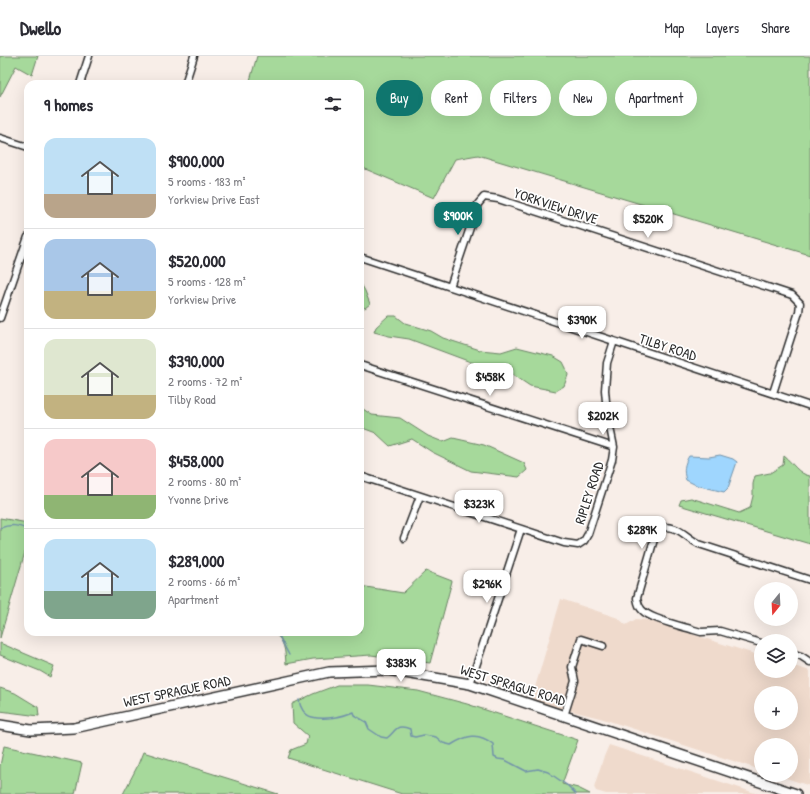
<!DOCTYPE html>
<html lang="en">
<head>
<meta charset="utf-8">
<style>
	body { margin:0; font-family:"Patrick Hand",sans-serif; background:#f7f7f7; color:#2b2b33; height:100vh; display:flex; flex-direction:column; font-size:15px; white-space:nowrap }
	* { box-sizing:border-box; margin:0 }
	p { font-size:13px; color:#7c7c81 }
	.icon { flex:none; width:22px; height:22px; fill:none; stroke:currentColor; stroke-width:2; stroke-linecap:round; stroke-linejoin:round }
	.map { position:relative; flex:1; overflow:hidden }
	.side { position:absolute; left:24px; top:24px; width:340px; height:556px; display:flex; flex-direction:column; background:#fff; border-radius:12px; box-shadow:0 4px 16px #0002 }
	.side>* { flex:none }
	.banner { position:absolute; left:376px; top:24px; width:374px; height:36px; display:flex; gap:8px }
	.needle { width:26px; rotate:198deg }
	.tools { position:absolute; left:754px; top:526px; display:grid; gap:8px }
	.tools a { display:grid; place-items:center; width:44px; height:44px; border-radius:50%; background:#fff; box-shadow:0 4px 16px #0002; font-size:20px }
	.price { position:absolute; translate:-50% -34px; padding:0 9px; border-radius:8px; background:#fff; color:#222; font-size:13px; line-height:26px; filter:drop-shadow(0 1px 2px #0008) }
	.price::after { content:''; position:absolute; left:50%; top:24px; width:12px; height:9px; margin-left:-6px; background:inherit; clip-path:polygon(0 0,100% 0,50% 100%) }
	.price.current { background:#0f766e; color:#fff }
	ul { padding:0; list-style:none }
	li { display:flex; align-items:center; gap:12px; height:100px; padding:0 20px }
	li+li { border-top:1px solid #e1e1e2 }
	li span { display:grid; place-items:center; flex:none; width:112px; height:80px; border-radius:12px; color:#555 }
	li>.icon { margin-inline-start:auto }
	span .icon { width:48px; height:48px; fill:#fffc; stroke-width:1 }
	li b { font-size:17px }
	h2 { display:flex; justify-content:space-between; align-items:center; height:48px; padding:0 20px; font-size:17px }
	.tag { padding:0 14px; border-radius:18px; background:#fff; box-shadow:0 4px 16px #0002; font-size:14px; line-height:36px }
	.tag.current { background:#0f766e; color:#fff }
	header { display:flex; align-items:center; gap:24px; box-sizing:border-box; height:56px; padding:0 20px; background:#fff; border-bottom:1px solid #e1e1e2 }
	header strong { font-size:19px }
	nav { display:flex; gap:22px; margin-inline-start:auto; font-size:14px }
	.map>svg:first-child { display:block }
</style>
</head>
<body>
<header>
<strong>Dwello</strong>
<nav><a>Map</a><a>Layers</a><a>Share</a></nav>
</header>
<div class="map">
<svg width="810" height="738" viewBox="0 0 810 738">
	<rect width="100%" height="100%" fill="#f8eee8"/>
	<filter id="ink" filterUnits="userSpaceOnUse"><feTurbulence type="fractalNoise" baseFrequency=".025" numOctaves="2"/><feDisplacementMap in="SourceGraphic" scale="8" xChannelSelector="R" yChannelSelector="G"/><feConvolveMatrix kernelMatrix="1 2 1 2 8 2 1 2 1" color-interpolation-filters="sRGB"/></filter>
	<g filter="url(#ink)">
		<!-- built -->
		<path fill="#efdacc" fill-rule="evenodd" d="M561 543 618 562 626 569 636 563 647 564 761 600V615H791V609L810 615V730L777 719H791V689H761V714L600 662 531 645ZM761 637H791V667H761Z
			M609 689 758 738H606L596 735 594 731 603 703Z"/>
		<!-- green -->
		<path fill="#a6d99b" stroke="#688263" d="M0 0H38L32 19 16 10 0 41Z
			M257 0H810V199L478 99 455 103 434 142 363 112 360 86V28H249Z
			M360 226 365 235 370 248 365 252 360 250Z
			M388 260H396L405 267 431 275 443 282 480 294 501 296 517 291 553 300 563 306 566 312 568 319 564 330 556 335 530 330 509 316 484 311 409 283 389 280 374 276 376 271Z
			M360 351 372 359 400 362 428 380 443 386 453 382 484 389 524 407 527 414 519 421 471 415 432 396 412 383 390 390 376 377 360 371Z
			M784 400C793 407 798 418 810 420V488L679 449 681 444 691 442 739 457 750 452 753 440V428L755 420 770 417 783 409Z
			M0 462 28 467V497L25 496 0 582Z
			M426 515 452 525 430 607 371 599 313 603 286 608C285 594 285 585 273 576H360V530L403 537Z
			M0 587 54 610 50 621 40 615 0 599Z
			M337 629H368L418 635 467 648 578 684 562 728 578 732 590 738H402L288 702 291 694 306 688 308 680 293 667 292 648 313 638Z
			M0 632 15 637 38 651 39 660 0 655Z
			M4 690 82 707 75 738H0V710Z
			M143 696 278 738H123L137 711Z"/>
		<!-- water -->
		<path fill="#9fd6fe" stroke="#7192aa" d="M720 399 733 403 737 406 728 432 724 436 696 429 686 424C683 415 684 408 689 400L709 401Z"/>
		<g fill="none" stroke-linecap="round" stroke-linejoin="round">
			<!-- stream -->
			<path stroke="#7192aa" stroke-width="1.5" d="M0 472C11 468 18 469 28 474
				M277 576 289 599
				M299 644C300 651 304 659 312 661 324 664 342 661 353 656L354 659 366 666 369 673 381 681 387 682C396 675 396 667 410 673L411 680 415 681 424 679 436 681 443 687 451 689C467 679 478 676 493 688L494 701 498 703 505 704 526 715 538 713 548 716 568 730 576 738"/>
			<!-- street casing -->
			<g stroke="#2b2b2b" stroke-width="9">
				<path id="street" d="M80 28 89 0
					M185 28 194 0
					M0 82 28 91
					M360 201 810 350
					M450 231 478 148 484 141 498 143 792 239 800 247 799 256 773 337
					M0 262 28 181
					M360 309 614 391
					M360 420 564 487 578 489 584 485 588 478 612 404 614 391 607 357 605 334 607 307 614 285
					M404 482 420 440
					M761 587 720 575 701 576 694 574C681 570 650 563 642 554 638 550 638 547 637 542L655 480 664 471C681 471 685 481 699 488L810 524
					M791 597 801 600 810 606
					M470 628 521 473
					M564 660 575 625 572 611 581 583 603 590"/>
			</g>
			<!-- secondary casing -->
			<g stroke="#2b2b2b" stroke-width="12">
				<path id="secondary" d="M0 669 31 674 74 672 329 616 388 614 470 628 796 738"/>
			</g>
			<!-- street -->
			<use href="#street" stroke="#fff" stroke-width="6"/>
			<!-- secondary -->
			<use href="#secondary" stroke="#fff" stroke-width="9"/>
		</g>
	</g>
	<g text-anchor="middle" stroke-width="3.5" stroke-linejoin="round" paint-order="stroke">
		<!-- street labels -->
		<g font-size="14" fill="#2b2b2b" stroke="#fff">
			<text transform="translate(556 150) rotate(18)" y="5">YORKVIEW DRIVE</text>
			<text transform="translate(668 291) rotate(18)" y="5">TILBY ROAD</text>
			<text transform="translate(589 437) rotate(-72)" y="5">RIPLEY ROAD</text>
			<text transform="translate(513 629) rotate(17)" y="5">WEST SPRAGUE ROAD</text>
			<text transform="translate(177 635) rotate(-12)" y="5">WEST SPRAGUE ROAD</text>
		</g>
	</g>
</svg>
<div class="tools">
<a><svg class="needle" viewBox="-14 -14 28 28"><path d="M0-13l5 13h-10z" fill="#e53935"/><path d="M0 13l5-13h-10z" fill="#7c7c81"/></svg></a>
<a><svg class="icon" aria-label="layers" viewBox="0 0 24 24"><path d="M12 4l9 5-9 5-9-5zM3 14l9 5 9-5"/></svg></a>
<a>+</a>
<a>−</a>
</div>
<b class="price current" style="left:458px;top:180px">$900K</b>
<b class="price" style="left:648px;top:183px">$520K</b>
<b class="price" style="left:582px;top:284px">$390K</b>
<b class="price" style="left:490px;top:341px">$458K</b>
<b class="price" style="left:603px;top:380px">$202K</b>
<b class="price" style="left:479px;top:468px">$323K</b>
<b class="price" style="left:642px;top:494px">$289K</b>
<b class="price" style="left:487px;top:548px">$296K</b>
<b class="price" style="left:401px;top:627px">$383K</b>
<div class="banner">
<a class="tag current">Buy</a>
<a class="tag">Rent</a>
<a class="tag">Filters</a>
<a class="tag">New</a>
<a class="tag">Apartment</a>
</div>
<section class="side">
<h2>9 homes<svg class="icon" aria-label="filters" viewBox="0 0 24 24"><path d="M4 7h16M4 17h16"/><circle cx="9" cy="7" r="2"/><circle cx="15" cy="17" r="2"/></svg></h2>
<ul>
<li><span style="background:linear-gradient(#bfe0f5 70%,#b9a48a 0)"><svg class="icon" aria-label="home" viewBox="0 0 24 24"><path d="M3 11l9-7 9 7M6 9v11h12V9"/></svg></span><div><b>$900,000</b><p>5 rooms · 183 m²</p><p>Yorkview Drive East</p></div></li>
<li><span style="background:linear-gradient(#a9c7e8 65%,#c2b280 0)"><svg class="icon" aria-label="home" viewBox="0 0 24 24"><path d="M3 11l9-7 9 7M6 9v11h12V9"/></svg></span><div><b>$520,000</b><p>5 rooms · 128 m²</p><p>Yorkview Drive</p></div></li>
<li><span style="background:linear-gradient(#dfe7d0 70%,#c2b280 0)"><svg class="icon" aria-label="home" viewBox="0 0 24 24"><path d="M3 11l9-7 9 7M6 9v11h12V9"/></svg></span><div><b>$390,000</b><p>2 rooms · 72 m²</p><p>Tilby Road</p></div></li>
<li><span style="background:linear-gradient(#f6c9c9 70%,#8fb573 0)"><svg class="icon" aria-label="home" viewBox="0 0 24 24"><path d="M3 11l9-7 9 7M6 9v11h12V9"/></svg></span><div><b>$458,000</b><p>2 rooms · 80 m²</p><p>Yvonne Drive</p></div></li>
<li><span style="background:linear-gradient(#bfe0f5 65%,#7fa58c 0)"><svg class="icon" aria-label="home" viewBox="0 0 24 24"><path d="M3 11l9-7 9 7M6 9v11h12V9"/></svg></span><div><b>$289,000</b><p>2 rooms · 66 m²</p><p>Apartment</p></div></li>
</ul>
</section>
</div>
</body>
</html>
